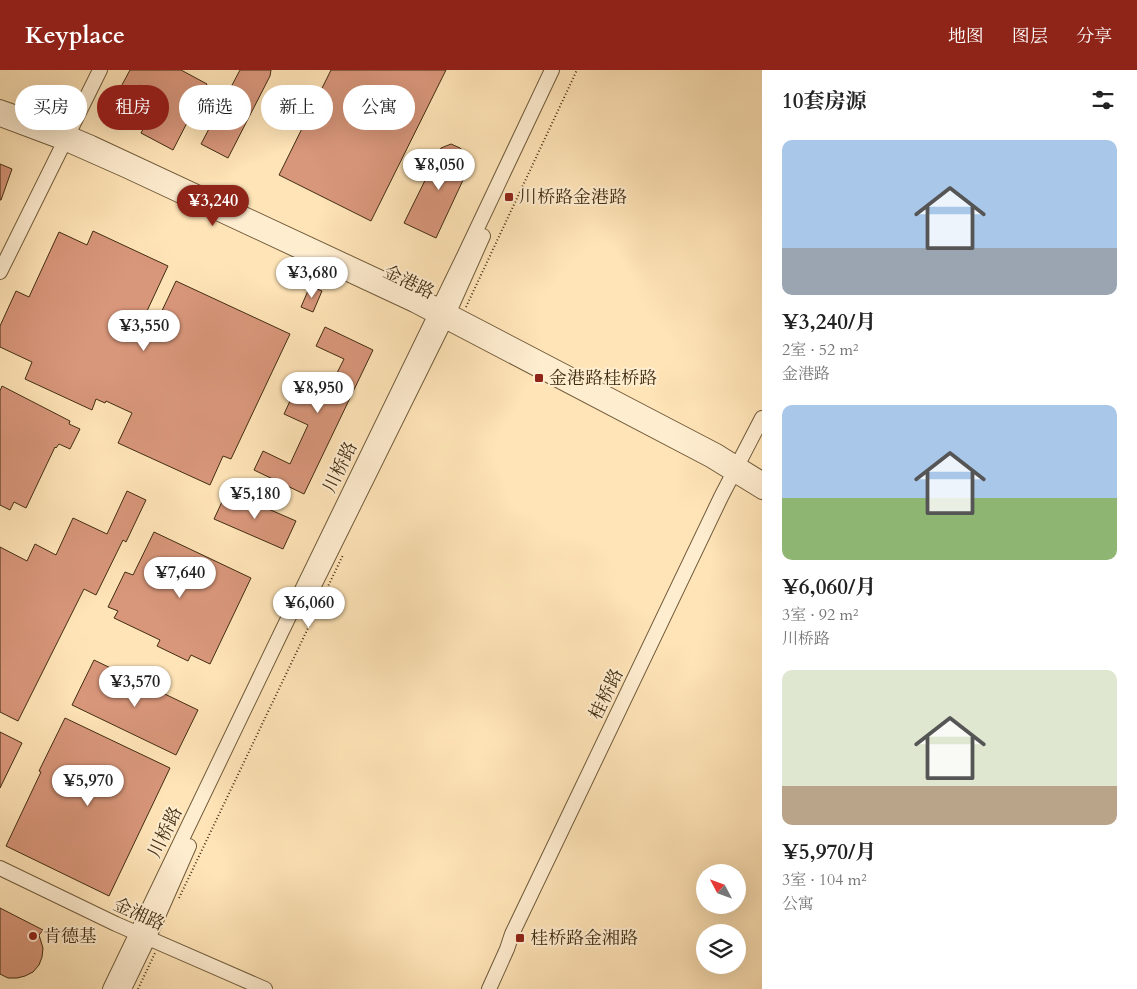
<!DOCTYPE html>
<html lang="zh">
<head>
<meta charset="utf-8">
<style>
	body { margin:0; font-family:Cardo,"Noto Serif SC",serif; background:#f6f6f6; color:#222; height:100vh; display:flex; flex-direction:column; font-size:19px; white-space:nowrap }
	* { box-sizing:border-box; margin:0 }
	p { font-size:16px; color:#767676 }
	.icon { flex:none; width:28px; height:28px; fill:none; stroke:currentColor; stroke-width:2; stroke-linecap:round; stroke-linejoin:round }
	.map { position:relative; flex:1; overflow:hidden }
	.side { display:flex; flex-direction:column; background:#fff; width:375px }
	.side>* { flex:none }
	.banner { position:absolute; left:15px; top:15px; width:475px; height:45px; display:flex; gap:10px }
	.needle { width:32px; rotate:311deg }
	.tools { position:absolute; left:696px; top:794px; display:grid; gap:10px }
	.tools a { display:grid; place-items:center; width:50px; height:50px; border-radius:50%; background:#fff; box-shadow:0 5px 20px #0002; font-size:25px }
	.price { position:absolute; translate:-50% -42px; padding:0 11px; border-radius:18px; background:#fff; color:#222; font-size:16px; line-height:32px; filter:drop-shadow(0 1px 2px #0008) }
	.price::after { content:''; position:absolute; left:50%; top:30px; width:15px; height:11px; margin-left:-8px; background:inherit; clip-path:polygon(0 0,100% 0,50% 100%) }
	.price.active { background:#8f2418; color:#fff }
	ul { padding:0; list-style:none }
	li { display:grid; align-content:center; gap:10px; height:265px; padding:0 20px }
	li span { display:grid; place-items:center; height:155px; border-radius:10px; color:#555 }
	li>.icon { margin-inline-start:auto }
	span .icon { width:90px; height:90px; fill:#fffc; stroke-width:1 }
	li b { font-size:21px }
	h2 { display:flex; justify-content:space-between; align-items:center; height:60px; padding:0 20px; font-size:21px }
	.pill { padding:0 18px; border-radius:22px; background:#fff; box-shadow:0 5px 20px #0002; font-size:18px; line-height:45px }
	.pill.active { background:#8f2418; color:#fff }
	header { display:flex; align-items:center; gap:30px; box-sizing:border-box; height:70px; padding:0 25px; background:#8f2418; color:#fff }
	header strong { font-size:24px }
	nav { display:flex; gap:28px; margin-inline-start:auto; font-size:18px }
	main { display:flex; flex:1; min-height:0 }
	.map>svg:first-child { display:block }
</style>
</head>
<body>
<header>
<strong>Keyplace</strong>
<nav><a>地图</a><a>图层</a><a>分享</a></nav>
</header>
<main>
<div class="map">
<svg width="762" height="919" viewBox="0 0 762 919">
	<rect width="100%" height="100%" fill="#ffe4b7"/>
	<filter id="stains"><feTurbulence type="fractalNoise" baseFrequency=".004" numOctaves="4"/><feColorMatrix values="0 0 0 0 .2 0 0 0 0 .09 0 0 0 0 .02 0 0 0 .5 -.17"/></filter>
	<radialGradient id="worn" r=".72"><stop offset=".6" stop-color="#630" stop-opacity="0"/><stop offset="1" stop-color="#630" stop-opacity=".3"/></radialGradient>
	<!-- building -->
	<path fill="#d8967a" stroke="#412d11" d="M130 0H181L207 14 173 80 141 63 160 26 139 15 124 44 110 37Z
		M240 0H271L270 6 228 88 201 74Z
		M331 0H446L371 151 279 105Z
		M451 74 460 78 468 85 471 93 436 168 404 153 441 78Z
		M0 94 12 99 1 130H0Z
		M93 161 168 196 140 256 152 262 176 211 290 264 231 389 223 386 210 415 118 373 132 343 106 331 105 333 96 329 92 340 25 309 32 292 0 277V256L16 221 29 227 59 162 87 175Z
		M310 216 322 221 313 242 301 237Z
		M325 257 373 280 304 424 254 400 263 381 290 394 308 355 284 344 297 316 324 329 344 289 316 276Z
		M2 316 70 351 69 354 80 359 70 379 59 374 56 378 55 377 26 438 14 432 10 440 0 435V321Z
		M127 421 146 430 126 472 123 470 96 525 84 519 18 651 0 642V477L27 491 35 474 56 485 73 448 107 464Z
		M227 421 296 451 283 479 214 449Z
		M154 462 251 508 210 594 191 585 188 591 157 576 160 570 114 548 118 541 108 537 125 502 133 505Z
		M94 590 198 640 176 685 72 635Z
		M65 648 170 698 109 826 6 776 41 702 39 701Z
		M0 662 22 673 0 718Z
		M0 838 43 860 39 865 43 878 42 887 39 895 33 902 25 906 17 908H8L0 904Z"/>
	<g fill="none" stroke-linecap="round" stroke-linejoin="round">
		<!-- minor casing -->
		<g stroke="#705b3a" stroke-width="16">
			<path id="minor" d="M0 37 45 53 92 73 418 225 717 381 762 409
				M0 49 64 73 125 100 414 235 710 390 762 422
				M0 202 100 0
				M303 538 445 251 483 166
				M0 798 116 854 265 919
				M110 919 281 563 464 186 552 0
				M124 919 148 869 189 776
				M489 919 507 879 512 864 721 427 762 348"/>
		</g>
		<!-- path -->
		<path stroke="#412d11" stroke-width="2" stroke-dasharray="1 2.5" stroke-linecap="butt" d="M466 237 577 0
			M179 828 343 485
			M138 919 155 883"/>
		<!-- minor -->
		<use href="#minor" stroke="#ffedd0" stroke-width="14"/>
	</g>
	<!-- markers -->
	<g fill="#8f2418" stroke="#ffedd0" stroke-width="2">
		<rect x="504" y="122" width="10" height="10" rx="2.5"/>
		<rect x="534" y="303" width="10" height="10" rx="2.5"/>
		<circle cx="33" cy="866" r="5"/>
		<rect x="515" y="863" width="10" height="10" rx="2.5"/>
	</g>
	<g text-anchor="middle" stroke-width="4" stroke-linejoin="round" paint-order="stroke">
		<!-- poi labels -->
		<g font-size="18" fill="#412d11" stroke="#ffedd0" text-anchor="start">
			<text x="519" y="133">川桥路金港路</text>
			<text x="549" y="314">金港路桂桥路</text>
			<text x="43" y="872">肯德基</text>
			<text x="530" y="874">桂桥路金湘路</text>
		</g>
		<!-- street labels -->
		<g font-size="18" fill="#412d11" stroke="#ffedd0">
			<text transform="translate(409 212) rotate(26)" y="6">金港路</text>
			<text transform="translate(340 397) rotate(-64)" y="6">川桥路</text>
			<text transform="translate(606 624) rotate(-64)" y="6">桂桥路</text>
			<text transform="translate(165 762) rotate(-64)" y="6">川桥路</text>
			<text transform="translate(139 844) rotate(24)" y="6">金湘路</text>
		</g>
	</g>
	<rect width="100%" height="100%" filter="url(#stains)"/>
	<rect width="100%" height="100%" fill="url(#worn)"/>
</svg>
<div class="tools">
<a><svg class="needle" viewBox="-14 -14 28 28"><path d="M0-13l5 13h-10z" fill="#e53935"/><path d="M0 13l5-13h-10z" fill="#767676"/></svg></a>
<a><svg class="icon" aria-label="layers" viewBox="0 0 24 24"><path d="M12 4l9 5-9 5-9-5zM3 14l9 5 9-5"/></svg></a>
</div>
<b class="price" style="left:439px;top:121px">¥8,050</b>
<b class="price active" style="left:213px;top:157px">¥3,240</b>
<b class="price" style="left:312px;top:229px">¥3,680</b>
<b class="price" style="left:144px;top:282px">¥3,550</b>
<b class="price" style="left:318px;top:344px">¥8,950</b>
<b class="price" style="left:255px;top:450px">¥5,180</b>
<b class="price" style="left:180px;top:529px">¥7,640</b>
<b class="price" style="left:309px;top:559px">¥6,060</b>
<b class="price" style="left:135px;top:638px">¥3,570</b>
<b class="price" style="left:88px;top:737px">¥5,970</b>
<div class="banner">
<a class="pill">买房</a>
<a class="pill active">租房</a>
<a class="pill">筛选</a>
<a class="pill">新上</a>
<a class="pill">公寓</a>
</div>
</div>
<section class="side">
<h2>10套房源<svg class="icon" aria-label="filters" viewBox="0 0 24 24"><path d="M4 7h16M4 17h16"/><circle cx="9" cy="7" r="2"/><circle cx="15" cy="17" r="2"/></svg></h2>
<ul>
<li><span style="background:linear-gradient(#a9c7e8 70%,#9aa5b1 0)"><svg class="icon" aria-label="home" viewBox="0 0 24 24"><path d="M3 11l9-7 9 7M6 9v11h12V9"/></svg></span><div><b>¥3,240/月</b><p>2室 · 52 m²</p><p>金港路</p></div></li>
<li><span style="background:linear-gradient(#a9c7e8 60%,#8fb573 0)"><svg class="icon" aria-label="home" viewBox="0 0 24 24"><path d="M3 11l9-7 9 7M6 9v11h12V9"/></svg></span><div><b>¥6,060/月</b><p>3室 · 92 m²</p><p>川桥路</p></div></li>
<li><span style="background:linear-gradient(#dfe7d0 75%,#b9a48a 0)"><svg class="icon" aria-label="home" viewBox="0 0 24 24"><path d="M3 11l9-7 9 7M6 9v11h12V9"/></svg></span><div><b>¥5,970/月</b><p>3室 · 104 m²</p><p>公寓</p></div></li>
</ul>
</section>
</main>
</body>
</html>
